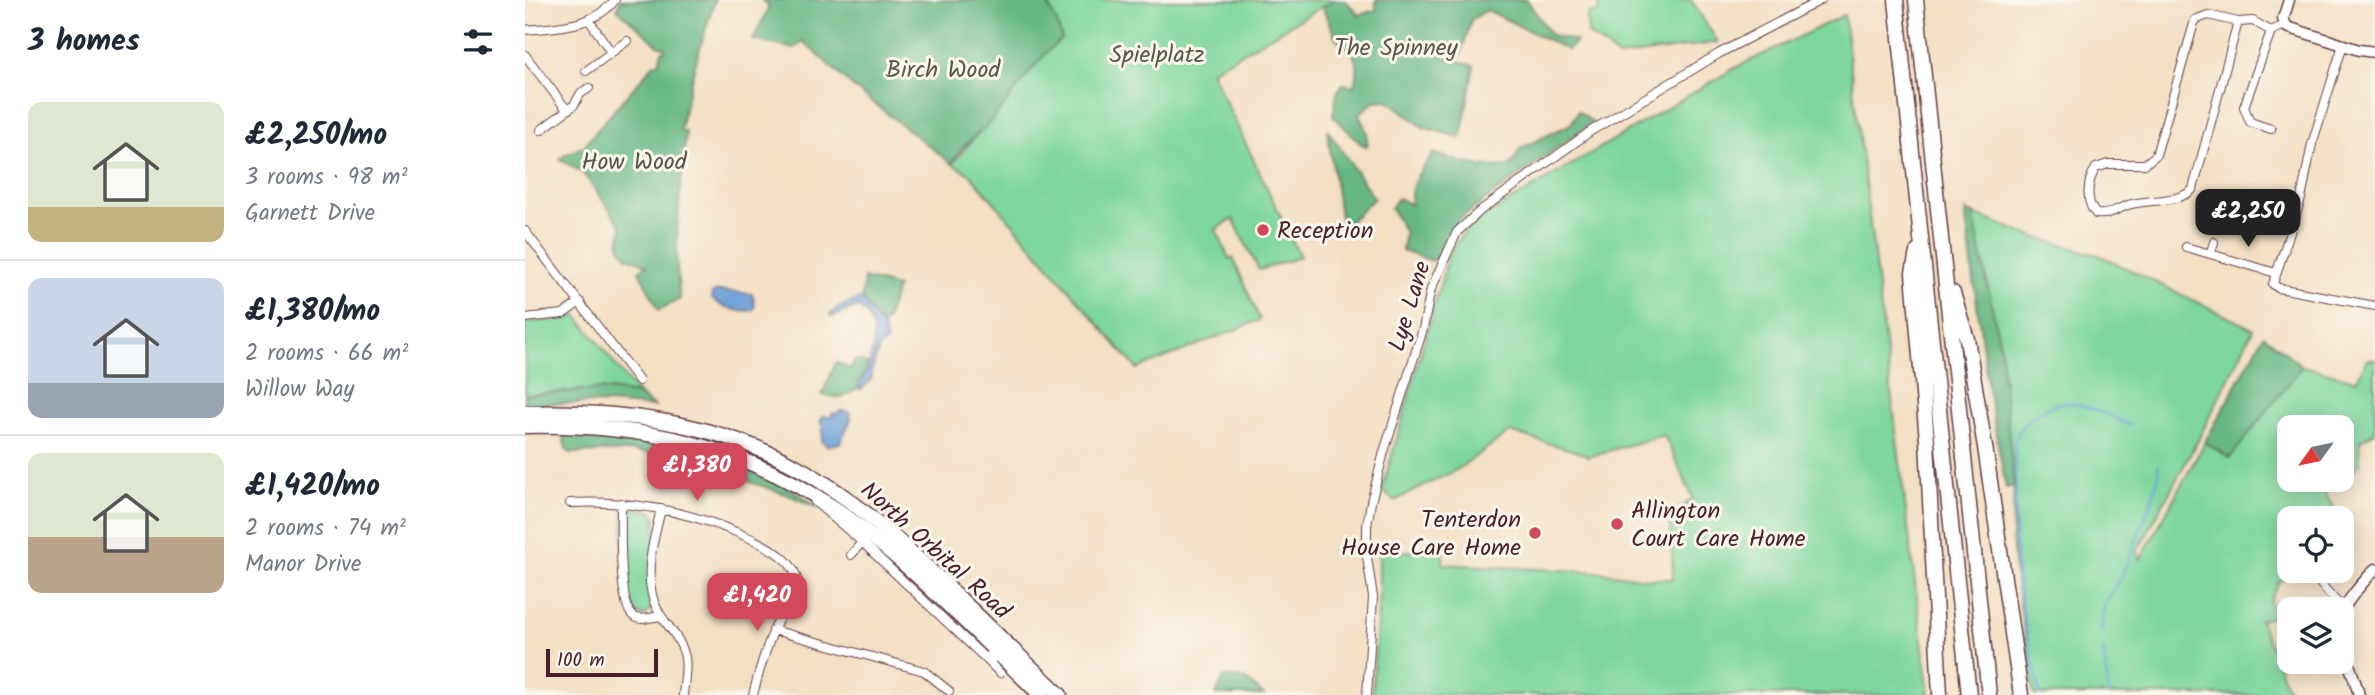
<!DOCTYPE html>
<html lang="en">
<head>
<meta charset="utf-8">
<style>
	body { margin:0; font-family:Kalam,sans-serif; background:#f2f2f3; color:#1f2937; height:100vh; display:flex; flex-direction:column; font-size:26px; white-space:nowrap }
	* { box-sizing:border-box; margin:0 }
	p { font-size:23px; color:#747a83 }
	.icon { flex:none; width:38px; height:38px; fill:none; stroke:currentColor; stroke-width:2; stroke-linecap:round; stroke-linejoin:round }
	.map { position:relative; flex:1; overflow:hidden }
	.details { display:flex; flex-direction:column; background:#fff; width:525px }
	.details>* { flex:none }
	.needle { width:46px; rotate:237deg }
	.buttons { position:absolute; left:1752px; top:415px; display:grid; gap:14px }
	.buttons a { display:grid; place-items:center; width:77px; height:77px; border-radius:14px; background:#fff; box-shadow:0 4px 18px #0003; font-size:35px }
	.scale { position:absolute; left:21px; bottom:18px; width:112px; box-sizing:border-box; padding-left:7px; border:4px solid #4a1f2b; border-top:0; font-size:19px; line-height:24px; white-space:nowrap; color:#4a1f2b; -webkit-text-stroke:5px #fbf7ec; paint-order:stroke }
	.price { position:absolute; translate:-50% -60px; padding:0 16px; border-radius:14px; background:#d1495b; color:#fff; font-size:23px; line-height:46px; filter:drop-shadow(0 2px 4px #0008) }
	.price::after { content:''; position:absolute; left:50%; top:42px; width:21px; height:16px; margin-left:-10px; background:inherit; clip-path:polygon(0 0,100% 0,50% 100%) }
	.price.selected { background:#222; color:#fff }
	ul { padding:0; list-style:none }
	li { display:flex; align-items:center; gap:21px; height:175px; padding:0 28px }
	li+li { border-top:2px solid #e0e1e3 }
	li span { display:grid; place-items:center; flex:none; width:196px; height:140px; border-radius:14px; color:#555 }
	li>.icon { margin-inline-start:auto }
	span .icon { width:84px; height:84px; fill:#fffc; stroke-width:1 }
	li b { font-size:30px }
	h2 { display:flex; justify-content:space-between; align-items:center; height:84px; padding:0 28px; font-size:30px }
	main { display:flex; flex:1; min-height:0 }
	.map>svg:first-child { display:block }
</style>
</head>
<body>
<main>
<section class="details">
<h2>3 homes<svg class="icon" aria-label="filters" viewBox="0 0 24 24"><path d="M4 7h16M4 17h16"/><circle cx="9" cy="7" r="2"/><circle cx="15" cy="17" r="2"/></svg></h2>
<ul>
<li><span style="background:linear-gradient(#dfe7d0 75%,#c2b280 0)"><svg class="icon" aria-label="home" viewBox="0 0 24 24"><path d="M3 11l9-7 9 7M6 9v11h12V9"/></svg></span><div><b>£2,250/mo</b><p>3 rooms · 98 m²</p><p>Garnett Drive</p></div></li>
<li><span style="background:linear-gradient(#c9d6e8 75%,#9aa5b1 0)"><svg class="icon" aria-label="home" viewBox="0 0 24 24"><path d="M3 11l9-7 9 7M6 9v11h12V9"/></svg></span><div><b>£1,380/mo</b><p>2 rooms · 66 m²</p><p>Willow Way</p></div></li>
<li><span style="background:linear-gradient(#dfe7d0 60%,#b9a48a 0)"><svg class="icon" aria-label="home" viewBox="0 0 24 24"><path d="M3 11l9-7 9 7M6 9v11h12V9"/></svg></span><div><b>£1,420/mo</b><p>2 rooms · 74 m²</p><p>Manor Drive</p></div></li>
</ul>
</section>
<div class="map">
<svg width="1850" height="695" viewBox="0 0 1850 695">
	<rect width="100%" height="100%" fill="#fbf7ec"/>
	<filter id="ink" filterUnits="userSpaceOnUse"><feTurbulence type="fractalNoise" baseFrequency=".0143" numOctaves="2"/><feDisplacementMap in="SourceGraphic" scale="14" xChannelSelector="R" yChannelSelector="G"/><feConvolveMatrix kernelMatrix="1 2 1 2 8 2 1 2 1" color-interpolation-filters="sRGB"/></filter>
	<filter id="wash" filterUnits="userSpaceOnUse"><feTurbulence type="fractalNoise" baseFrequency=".00686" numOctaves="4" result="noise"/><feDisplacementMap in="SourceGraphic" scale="28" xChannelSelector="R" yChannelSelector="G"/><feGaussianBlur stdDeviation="1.57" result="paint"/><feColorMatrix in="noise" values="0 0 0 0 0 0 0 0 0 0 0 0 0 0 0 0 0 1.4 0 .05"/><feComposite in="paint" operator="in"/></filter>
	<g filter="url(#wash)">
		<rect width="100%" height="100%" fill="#f3dfc2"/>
		<!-- green -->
		<path fill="#7dd69c" stroke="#647a64" stroke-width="2" fill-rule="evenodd" d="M520 0H808L686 71 775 257 734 270 708 219 691 229 704 259 708 258 735 320 612 369 446 175 427 164 523 49 537 39 526 9Z
			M1072 0H1166L1193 42 1094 57 1063 34 1062 15 1074 11Z
			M1319 15 1404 695H847L854 595V551H918V564L1074 572 1123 579H1148L1145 517 1168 498 1139 435 1062 457 1060 454 985 432 933 469 869 501 857 490 925 250 946 224 1212 67Z
			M1448 214 1506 236 1576 256 1728 329 1674 438 1612 552 1615 560 1680 442 1705 458 1777 366 1831 380 1843 359 1850 360V432L1835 440 1834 458 1836 463 1817 482 1799 493 1810 509 1803 518H1764V570L1771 571 1753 583 1745 601 1749 617 1735 620 1765 695H1509L1490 573 1487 540 1489 486 1475 346ZM1764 427H1816V480H1764Z
			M51 314 113 394 75 389 0 395V322L41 319Z
			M105 508 128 512 131 519 127 607 122 614 118 616 109 612C96 581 98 545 99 512Z"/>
		<!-- forest -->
		<path fill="#66b784" stroke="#586b58" stroke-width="2" d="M95 0H190C176 42 163 88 155 130L161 132C156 187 147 244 155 299L134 310 114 271 122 265 102 257 94 245 97 227 58 173 35 159 41 154 58 147 129 64 134 63 137 51H140V47L134 46 92 9Z
			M237 0H520L531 20 537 39C506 63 488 99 460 127 448 139 433 148 427 164L328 87 278 41 269 49 228 40 244 7Z
			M808 0H820L834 15 851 10V0H1002L1026 35 1051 41 1043 50 962 10 946 20 936 55 913 48 914 54 949 66 936 138 898 127 863 100 850 101 834 114 842 133V146L836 144 808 116 812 92 818 84 829 86 833 68 828 53 811 38 797 7Z
			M1053 111 1067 122 929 223 909 261 877 251 880 233 866 208 873 198 886 205C883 183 897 169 909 153 933 163 959 169 985 166L996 148 1046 124Z
			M802 129 849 198 817 229Z
			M1440 211 1448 214 1475 346 1489 486 1481 488 1463 389Z
			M339 278 372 287 361 321 357 324 353 322 337 299Z
			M1739 335 1777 366 1705 458 1680 442Z
			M331 360 345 365 333 388 317 398 297 395 311 362 325 369Z
			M75 389 113 394 129 407 83 403 0 404V395Z
			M38 434C116 430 232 460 294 508L263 495 159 459 107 451 45 453 41 449Z
			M699 677 720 679 739 695H691Z"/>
		<!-- water -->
		<path fill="#6b9fd7" stroke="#5a5f81" stroke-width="2" d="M194 291 227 294 230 306 228 310C213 312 198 309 186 298L187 293Z
			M335 299H337L353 322 357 324 362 342 355 346 346 372 347 378 336 390 333 385C348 365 359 324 333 307L306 317 305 315 312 308Z
			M314 411 325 412 326 419 315 443 302 446 297 441 298 426 295 422 298 416 307 417V413L313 414Z"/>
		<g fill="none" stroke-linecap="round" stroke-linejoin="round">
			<!-- stream -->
			<path stroke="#6b9fd7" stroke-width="2.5" d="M1576 632 1579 605 1598 573 1625 505 1634 475 1633 465
				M1578 649 1584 695
				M1515 695 1493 589 1490 537 1491 481 1489 444C1494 428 1501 419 1516 411 1522 408 1529 404 1537 403 1559 402 1585 417 1605 425"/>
		</g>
	</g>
	<g filter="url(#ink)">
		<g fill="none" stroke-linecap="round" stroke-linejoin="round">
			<!-- minor casing -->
			<g stroke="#633c42" stroke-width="10">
				<path id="minor" d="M64 20 86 52
					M1713 22 1668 189C1656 203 1622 199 1603 205 1592 209 1583 216 1571 214 1560 202 1562 181 1571 168L1583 164H1620L1631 155 1670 20 1683 15 1713 22 1728 21 1746 31
					M0 30C31 27 69 27 90 0
					M1818 45 1787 144 1776 199 1748 284 1753 288 1850 306
					M0 55 42 110
					M61 71 102 41
					M1746 129 1725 122 1719 107 1746 31 1760 25
					M16 130 49 105 56 93 64 88
					M0 231 114 381
					M1661 247 1751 273
					M1686 252 1689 242
					M0 318 38 314 55 302
					M290 502 337 542 460 658 463 656 477 659
					M45 503C108 500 169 512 227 539 243 547 270 560 272 581 273 593 261 605 256 614 243 640 235 667 228 695
					M96 503C96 524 93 604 108 616 115 622 127 617 135 616
					M136 509C130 536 120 566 127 595 132 619 155 633 160 657 162 669 159 683 158 695
					M326 555 337 542
					M1783 570 1819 610
					M248 630 399 671 424 691
					M460 658 475 673
					M842 695 848 597 842 557V526L846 502 859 452 898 329 906 289 932 232 956 210 1066 131 1195 53 1296 0"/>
			</g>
			<!-- tertiary casing -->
			<g stroke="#633c42" stroke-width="13">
				<path id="tertiary" d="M1764 0 1758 19 1762 27 1834 50 1850 52
					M1834 695C1828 669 1808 636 1819 609 1826 594 1840 581 1850 569"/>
			</g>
			<!-- trunk casing -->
			<g stroke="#633c42" stroke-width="17">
				<path id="trunk" d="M0 413C94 410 188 421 272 467 331 499 380 546 428 592 464 627 499 661 535 695
					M0 426C113 423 218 445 312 510 384 561 452 634 516 695"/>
			</g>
			<!-- motorway casing -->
			<g stroke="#633c42" stroke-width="17">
				<path id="motorway" d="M1371 0 1444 695
					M1391 0 1464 695
					M1392 252 1388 273 1402 441 1415 695
					M1428 293 1442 339 1460 447 1496 695"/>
			</g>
			<!-- minor -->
			<use href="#minor" stroke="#fff" stroke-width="8"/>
			<!-- tertiary -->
			<use href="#tertiary" stroke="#fff" stroke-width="10"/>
			<!-- trunk -->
			<use href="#trunk" stroke="#fff" stroke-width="14"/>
			<!-- motorway -->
			<use href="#motorway" stroke="#fff" stroke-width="14"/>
		</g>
	</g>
	<!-- markers -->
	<g fill="#d1495b" stroke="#fbf7ec" stroke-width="2.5">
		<circle cx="738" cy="230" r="7"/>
		<circle cx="1092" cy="524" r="7"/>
		<circle cx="1010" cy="533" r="7"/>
	</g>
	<g text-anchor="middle" stroke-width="6" stroke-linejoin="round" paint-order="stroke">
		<!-- park labels -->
		<g font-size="24" fill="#59564d" stroke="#fbf7ec">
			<text x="871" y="55">The Spinney</text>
			<text x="632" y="62">Spielplatz</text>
			<text x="418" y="77">Birch Wood</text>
			<text x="109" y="169">How Wood</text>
		</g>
		<!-- poi labels -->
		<g font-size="24" fill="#4a1f2b" stroke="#fbf7ec" text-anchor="start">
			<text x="752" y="238">Reception</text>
			<text x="1106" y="518">Allington<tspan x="1106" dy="28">Court Care Home</tspan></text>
			<text x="996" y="527" text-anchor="end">Tenterdon<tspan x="996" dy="28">House Care Home</tspan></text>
		</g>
		<!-- street labels -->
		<g font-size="24" fill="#4a1f2b" stroke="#fbf7ec">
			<text transform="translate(884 306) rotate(-73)" y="8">Lye Lane</text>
			<text transform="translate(411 550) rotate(42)" y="8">North Orbital Road</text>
		</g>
	</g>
</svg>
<div class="buttons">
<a><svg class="needle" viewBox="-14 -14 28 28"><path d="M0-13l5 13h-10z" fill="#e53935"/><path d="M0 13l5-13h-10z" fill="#747a83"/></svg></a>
<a><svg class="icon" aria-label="locate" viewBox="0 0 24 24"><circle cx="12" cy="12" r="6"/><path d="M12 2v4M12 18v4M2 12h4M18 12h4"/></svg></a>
<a><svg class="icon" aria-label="layers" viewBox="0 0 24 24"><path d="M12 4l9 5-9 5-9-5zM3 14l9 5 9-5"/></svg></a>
</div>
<div class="scale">100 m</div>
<b class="price selected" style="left:1723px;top:249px">£2,250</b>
<b class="price" style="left:172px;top:503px">£1,380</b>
<b class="price" style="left:232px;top:633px">£1,420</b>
</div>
</main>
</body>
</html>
